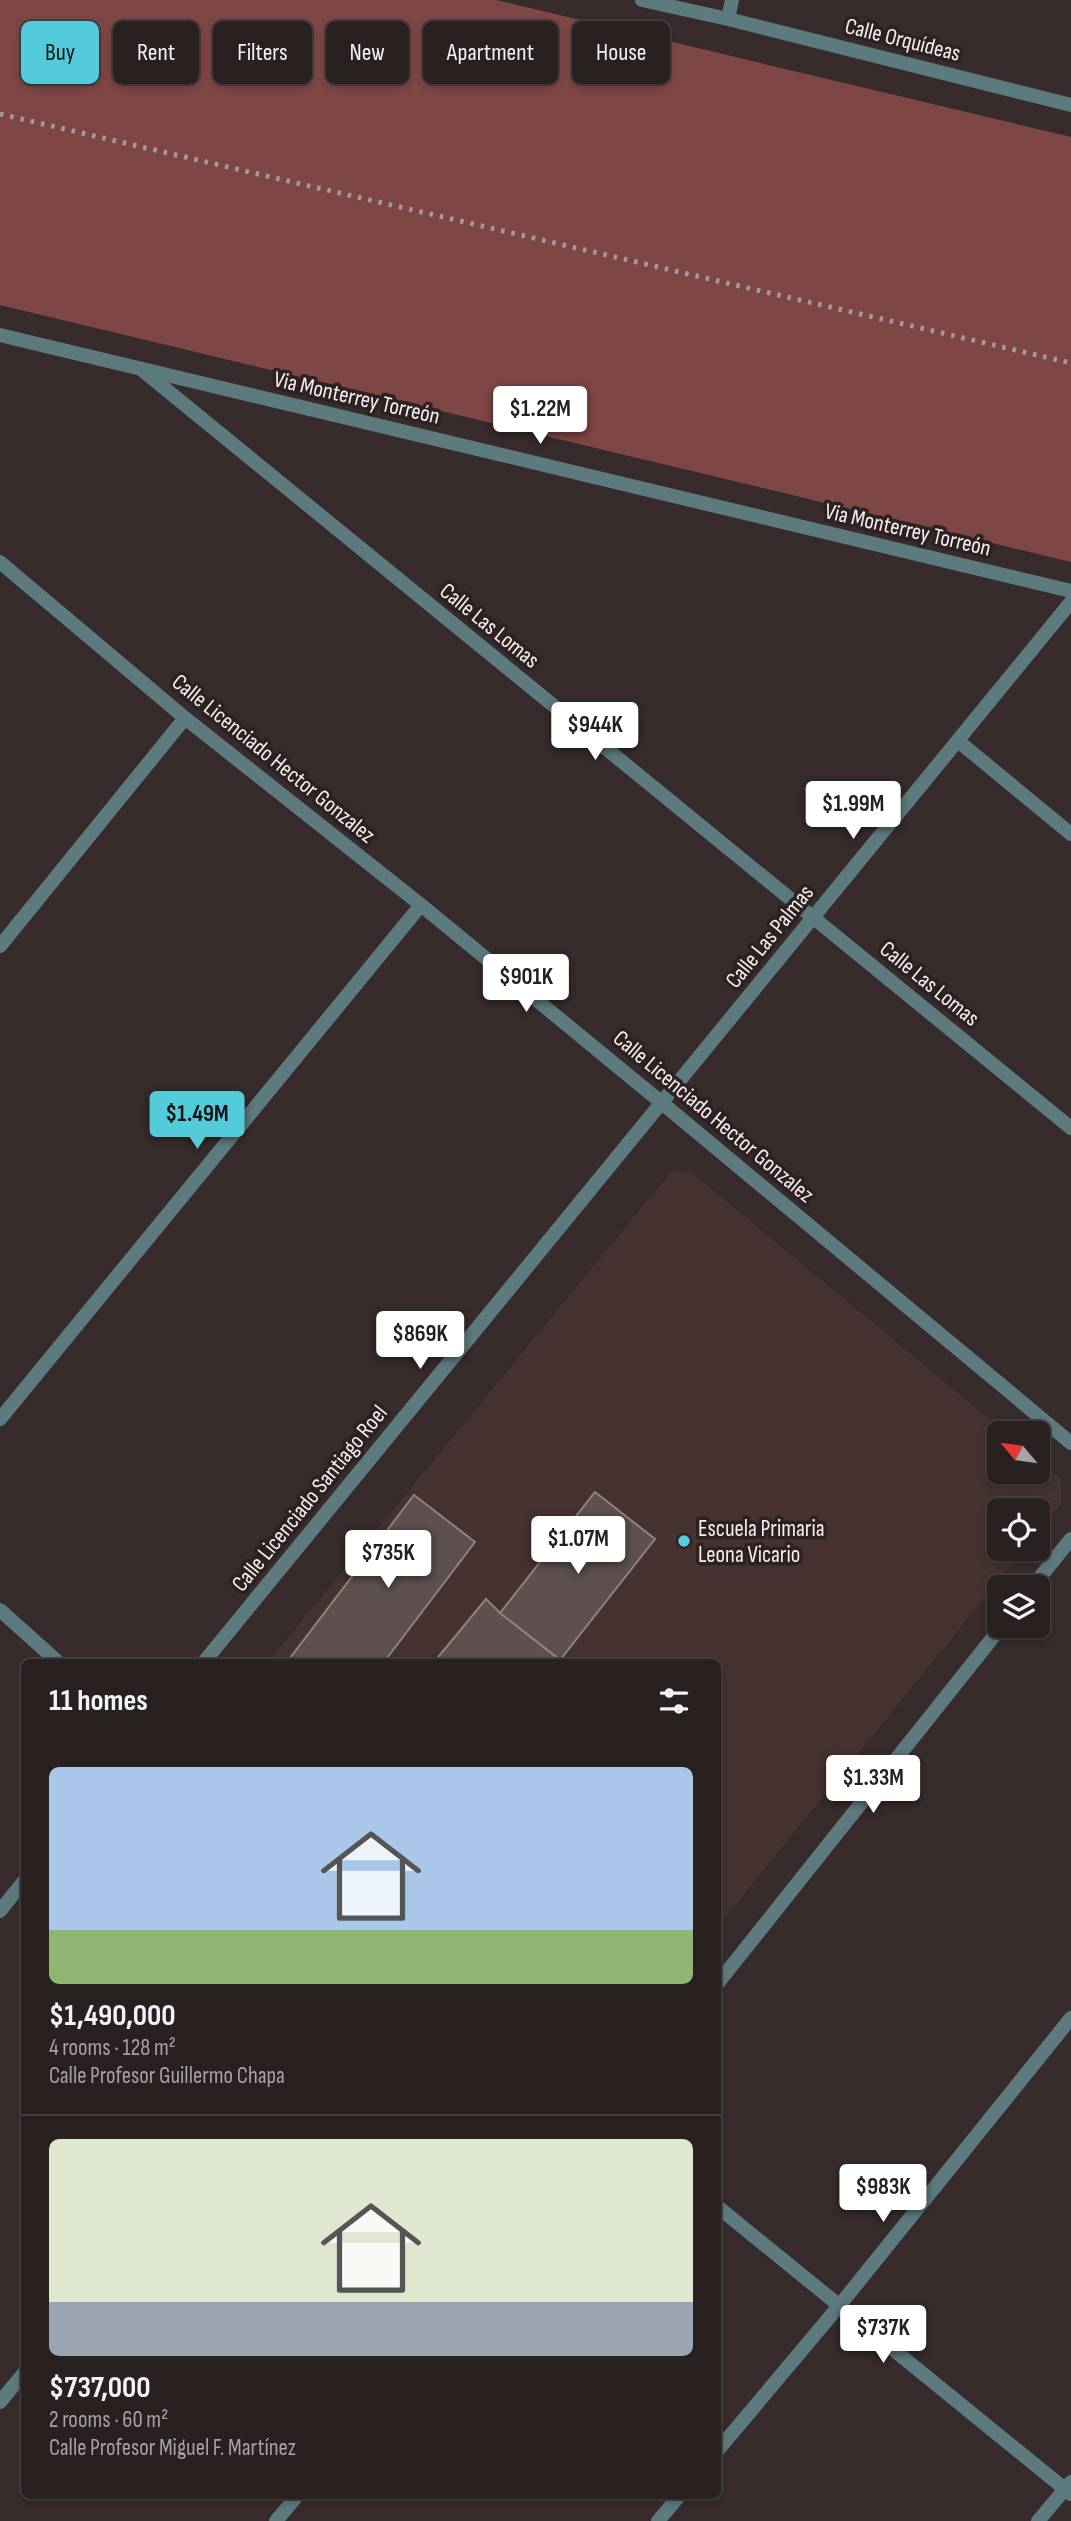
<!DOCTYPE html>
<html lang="en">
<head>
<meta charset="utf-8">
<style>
	body { margin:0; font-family:"Sofia Sans Condensed",sans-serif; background:#352e2d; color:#f1f3f6; height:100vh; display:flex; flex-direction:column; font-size:26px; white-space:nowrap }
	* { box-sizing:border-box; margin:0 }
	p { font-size:23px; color:#a5a3a5 }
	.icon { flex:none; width:38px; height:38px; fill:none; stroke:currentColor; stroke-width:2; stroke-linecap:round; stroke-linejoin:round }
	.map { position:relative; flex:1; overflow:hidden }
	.side { position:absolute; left:21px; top:1659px; width:700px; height:840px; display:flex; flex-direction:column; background:#292120; border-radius:10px; box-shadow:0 4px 10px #0003,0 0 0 2px #453e3e }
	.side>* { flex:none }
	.guide { position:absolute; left:21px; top:21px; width:700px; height:63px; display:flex; gap:14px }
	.needle { width:46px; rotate:299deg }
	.buttons { position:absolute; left:987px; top:1421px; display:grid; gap:14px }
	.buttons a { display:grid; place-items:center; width:63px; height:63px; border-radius:10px; background:#292120; box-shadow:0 4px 10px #0003,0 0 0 2px #453e3e; font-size:35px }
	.price { position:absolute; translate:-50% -60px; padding:0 16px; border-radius:7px; background:#fff; color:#222; font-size:23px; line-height:46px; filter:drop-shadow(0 2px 4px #0008) }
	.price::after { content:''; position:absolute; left:50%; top:42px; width:21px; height:16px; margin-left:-10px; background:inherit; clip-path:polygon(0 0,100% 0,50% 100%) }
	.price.active { background:#53cbda; color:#111 }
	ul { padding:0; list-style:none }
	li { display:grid; align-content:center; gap:14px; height:371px; padding:0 28px }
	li+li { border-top:2px solid #453e3e }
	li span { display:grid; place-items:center; height:217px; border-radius:10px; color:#555 }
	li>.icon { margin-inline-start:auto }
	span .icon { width:126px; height:126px; fill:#fffc; stroke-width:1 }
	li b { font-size:30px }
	h2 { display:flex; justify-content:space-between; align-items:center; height:84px; padding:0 28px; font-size:30px }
	.pill { padding:0 24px; border-radius:10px; background:#292120; box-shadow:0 4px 10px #0003,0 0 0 2px #453e3e; font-size:24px; line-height:63px }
	.pill.active { background:#53cbda; color:#111 }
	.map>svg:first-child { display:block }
</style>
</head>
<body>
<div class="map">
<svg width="1071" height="2521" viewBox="0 0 1071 2521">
	<rect width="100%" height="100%" fill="#372c2b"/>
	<!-- built -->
	<path fill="#453231" d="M690 1171 1006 1433H999V1472H1038V1460L1061 1479V1504L1038 1532V1510H999V1549H1024L718 1926V1662H268L671 1172Z"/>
	<!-- green -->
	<path fill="#7e4645" d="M0 0H496L1071 137V562L0 305Z"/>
	<!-- building -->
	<path fill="#5d504f" stroke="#908281" stroke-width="2" d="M595 1492 655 1539 560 1660 500 1613Z
		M414 1495 475 1542 384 1662H287Z
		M486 1599 500 1613 563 1662H434Z"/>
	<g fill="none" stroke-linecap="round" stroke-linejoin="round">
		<!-- minor -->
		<path stroke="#5d7b7f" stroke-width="14" d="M642 0 728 19 1071 105
			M728 19 732 0
			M0 335 1071 591
			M141 369 1071 1128
			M0 562 185 718 421 905 662 1103 1071 1443
			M958 741 1071 834
			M0 946 185 718
			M0 1419 421 905
			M1032 1587 1071 1539
			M204 1662 1071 602
			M0 1911 24 1881
			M718 1983 1002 1626
			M0 2402 24 2373
			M718 2450 839 2306 1071 2018
			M276 2521 297 2496
			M658 2521 679 2496
			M1038 2521 1071 2482"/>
		<!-- tertiary -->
		<path stroke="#5d7b7f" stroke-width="14" d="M0 1610 58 1662
			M718 2207 1071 2494"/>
		<!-- rail -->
		<path stroke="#a39a99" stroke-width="5" stroke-dasharray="3.5 7" stroke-linecap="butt" d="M0 114 1071 363"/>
	</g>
	<!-- markers -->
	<circle fill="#53cbda" stroke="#2d2221" stroke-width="2.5" cx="684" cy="1541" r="7"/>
	<g text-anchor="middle" stroke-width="7" stroke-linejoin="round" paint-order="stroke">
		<!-- street labels -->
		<g font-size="23" fill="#f7efef" stroke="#2d2221">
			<text transform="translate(903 39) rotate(14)" y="8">Calle Orquídeas</text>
			<text transform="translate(357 397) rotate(13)" y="8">Via Monterrey Torreón</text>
			<text transform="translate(908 529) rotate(13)" y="8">Via Monterrey Torreón</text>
			<text transform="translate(490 625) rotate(39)" y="8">Calle Las Lomas</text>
			<text transform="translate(274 758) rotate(39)" y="8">Calle Licenciado Hector Gonzalez</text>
			<text transform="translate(769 936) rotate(-51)" y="8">Calle Las Palmas</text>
			<text transform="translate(930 983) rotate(39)" y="8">Calle Las Lomas</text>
			<text transform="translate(714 1116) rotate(40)" y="8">Calle Licenciado Hector Gonzalez</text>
			<text transform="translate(309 1498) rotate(-51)" y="8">Calle Licenciado Santiago Roel</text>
		</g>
		<!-- poi labels -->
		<g font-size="23" fill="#f7efef" stroke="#2d2221" text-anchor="start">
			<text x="698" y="1536">Escuela Primaria<tspan x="698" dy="26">Leona Vicario</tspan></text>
		</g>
	</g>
</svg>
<div class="buttons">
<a><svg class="needle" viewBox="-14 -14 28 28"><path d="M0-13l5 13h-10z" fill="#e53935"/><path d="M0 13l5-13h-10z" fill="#a5a3a5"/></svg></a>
<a><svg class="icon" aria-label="locate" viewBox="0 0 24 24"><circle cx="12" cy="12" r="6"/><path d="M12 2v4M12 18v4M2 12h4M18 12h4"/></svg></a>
<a><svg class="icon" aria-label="layers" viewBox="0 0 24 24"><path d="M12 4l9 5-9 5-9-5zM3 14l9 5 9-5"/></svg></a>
</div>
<b class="price" style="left:540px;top:446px">$1.22M</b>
<b class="price" style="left:595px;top:762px">$944K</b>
<b class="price" style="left:853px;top:841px">$1.99M</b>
<b class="price" style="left:526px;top:1014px">$901K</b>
<b class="price active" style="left:197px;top:1151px">$1.49M</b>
<b class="price" style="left:420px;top:1371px">$869K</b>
<b class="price" style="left:578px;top:1576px">$1.07M</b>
<b class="price" style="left:388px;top:1590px">$735K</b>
<b class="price" style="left:873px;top:1815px">$1.33M</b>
<b class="price" style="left:883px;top:2224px">$983K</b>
<b class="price" style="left:883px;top:2365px">$737K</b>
<div class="guide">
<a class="pill active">Buy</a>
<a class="pill">Rent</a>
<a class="pill">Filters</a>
<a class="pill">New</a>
<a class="pill">Apartment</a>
<a class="pill">House</a>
</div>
<section class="side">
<h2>11 homes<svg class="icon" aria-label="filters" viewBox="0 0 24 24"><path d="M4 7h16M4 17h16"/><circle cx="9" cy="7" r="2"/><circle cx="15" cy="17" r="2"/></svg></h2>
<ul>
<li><span style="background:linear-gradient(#a9c7e8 75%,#8fb573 0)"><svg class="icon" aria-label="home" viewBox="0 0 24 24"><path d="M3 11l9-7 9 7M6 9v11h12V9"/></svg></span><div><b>$1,490,000</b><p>4 rooms · 128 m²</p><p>Calle Profesor Guillermo Chapa</p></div></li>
<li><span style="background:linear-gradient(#dfe7d0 75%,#9aa5b1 0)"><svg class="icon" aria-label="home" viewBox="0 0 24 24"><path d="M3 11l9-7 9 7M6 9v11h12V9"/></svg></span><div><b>$737,000</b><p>2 rooms · 60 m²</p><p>Calle Profesor Miguel F. Martínez</p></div></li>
</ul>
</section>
</div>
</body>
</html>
